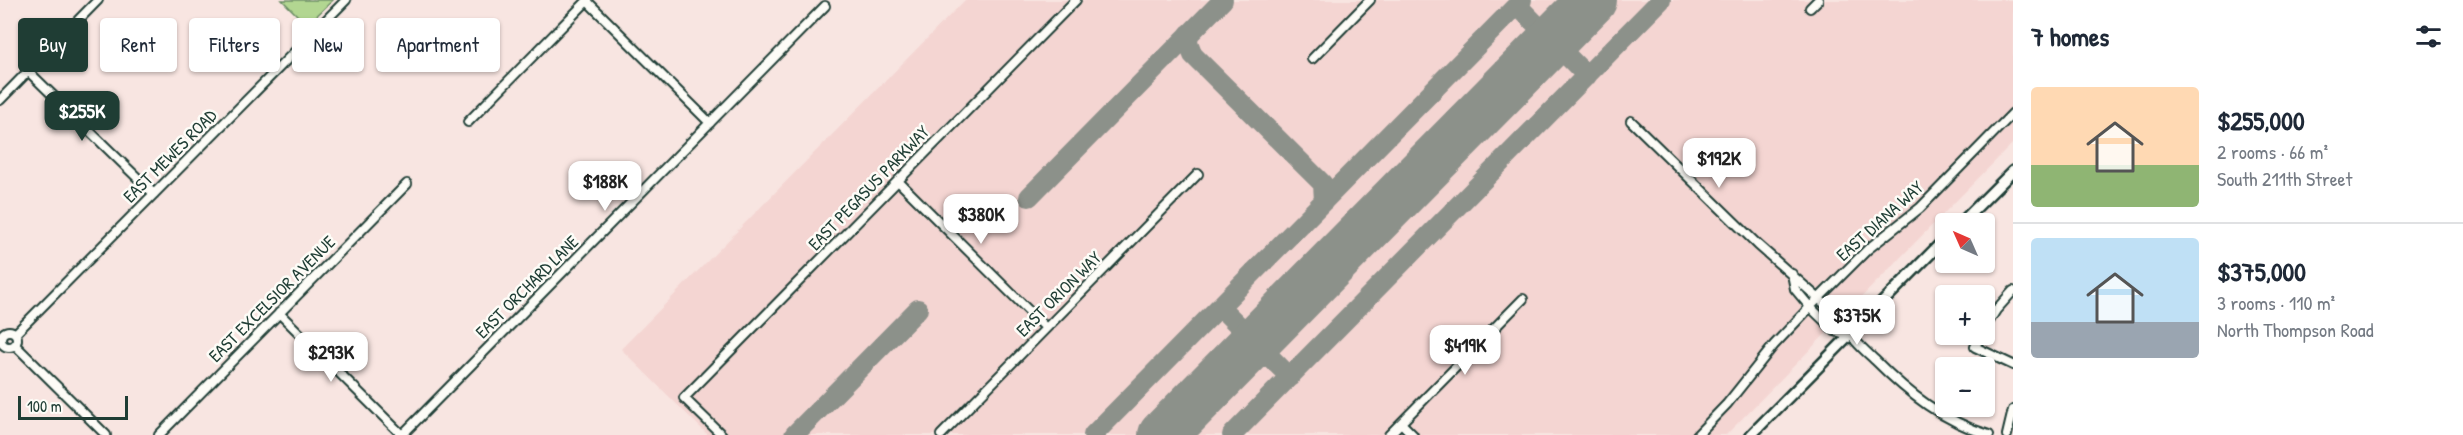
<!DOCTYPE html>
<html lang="en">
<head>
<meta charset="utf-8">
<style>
	body { margin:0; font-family:"Patrick Hand",sans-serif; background:#f6f6f7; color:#1f2937; height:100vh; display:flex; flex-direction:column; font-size:22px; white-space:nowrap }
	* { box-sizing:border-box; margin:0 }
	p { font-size:20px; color:#747a83 }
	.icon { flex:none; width:33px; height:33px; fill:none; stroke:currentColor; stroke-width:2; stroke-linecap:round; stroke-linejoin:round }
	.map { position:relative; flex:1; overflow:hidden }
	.sheet { display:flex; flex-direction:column; background:#fff; width:450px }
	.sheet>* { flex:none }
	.top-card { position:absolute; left:18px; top:18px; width:570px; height:54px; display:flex; gap:12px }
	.needle { width:39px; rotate:315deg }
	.tools { position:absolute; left:1935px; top:213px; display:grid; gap:12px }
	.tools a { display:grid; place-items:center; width:60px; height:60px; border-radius:6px; background:#fff; box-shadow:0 2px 4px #0004; font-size:30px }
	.scale { position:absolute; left:18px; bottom:15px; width:110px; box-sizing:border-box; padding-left:6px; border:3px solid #1f3d34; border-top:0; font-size:16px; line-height:21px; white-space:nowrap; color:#1f3d34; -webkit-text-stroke:4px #fdfcf7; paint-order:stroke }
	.price { position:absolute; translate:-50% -51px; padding:0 14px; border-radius:12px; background:#fff; color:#222; font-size:20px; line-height:39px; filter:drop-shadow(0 2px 3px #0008) }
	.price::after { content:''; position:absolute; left:50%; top:36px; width:18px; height:14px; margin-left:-9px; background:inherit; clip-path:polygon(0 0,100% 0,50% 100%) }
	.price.active { background:#1f3d34; color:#fff }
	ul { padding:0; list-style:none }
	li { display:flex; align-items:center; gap:18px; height:150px; padding:0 18px }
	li+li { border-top:2px solid #e0e1e3 }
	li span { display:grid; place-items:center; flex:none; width:168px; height:120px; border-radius:6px; color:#555 }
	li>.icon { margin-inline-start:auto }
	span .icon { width:72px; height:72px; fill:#fffc; stroke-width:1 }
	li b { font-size:26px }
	h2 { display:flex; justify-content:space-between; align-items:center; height:72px; padding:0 18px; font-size:26px }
	.chip { padding:0 21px; border-radius:6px; background:#fff; box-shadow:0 2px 4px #0004; font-size:21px; line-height:54px }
	.chip.active { background:#1f3d34; color:#fff }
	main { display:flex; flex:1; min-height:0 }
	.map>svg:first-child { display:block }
</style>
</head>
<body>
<main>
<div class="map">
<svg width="2013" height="435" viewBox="0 0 2013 435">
	<rect width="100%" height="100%" fill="#f8e5e1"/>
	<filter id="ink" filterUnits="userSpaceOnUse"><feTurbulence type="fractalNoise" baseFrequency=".0167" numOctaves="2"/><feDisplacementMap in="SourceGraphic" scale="12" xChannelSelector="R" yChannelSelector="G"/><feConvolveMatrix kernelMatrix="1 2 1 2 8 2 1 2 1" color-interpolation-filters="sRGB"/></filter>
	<g filter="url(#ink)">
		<!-- built -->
		<path fill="#f4d5d2" d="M965 0H2013V143L1726 435H708L621 349Z"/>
		<!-- green -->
		<path fill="#b2d691" stroke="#688a62" stroke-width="1.5" d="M282 0H333L307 25Z"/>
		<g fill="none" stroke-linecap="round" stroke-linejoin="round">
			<!-- taxiway -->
			<path stroke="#8c918a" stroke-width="20" d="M1517 5 1587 76
				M1189 34 1188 42 1193 55 1323 184 1324 201
				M1029 197 1223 0
				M1220 307 1290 377
				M794 435 918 309
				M1093 435 1522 0
				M1232 435 1661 0"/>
			<!-- runway -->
			<path stroke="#8c918a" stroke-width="50" d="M1163 435 1592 0"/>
			<!-- minor casing -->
			<g stroke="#1f3d34" stroke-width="12">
				<path id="minor" d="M587 1 710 123
					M1810 8 1818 0
					M1312 59 1370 0
					M28 71 154 194
					M0 100 98 0
					M1631 121 1758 245 1844 321C1850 338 1862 348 1875 360 1909 394 1943 421 1989 435
					M468 122 588 0
					M898 181 1046 328
					M1792 274 1795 289 1810 307 1835 331 1849 335
					M279 313 402 435
					M1984 329 1996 310 2013 291
					M1 339a8 8 0 1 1 16 0a8 8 0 1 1-16 0Z
					M16 333 346 0
					M1981 334 1975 347 2013 365
					M15 345 106 435
					M1401 423 1413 435
					M159 435 407 184
					M402 435 825 6
					M722 435 684 398 1076 0
					M941 435 1198 174
					M1389 435 1523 299
					M1697 435 1727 404 1774 345 1810 307 1868 249 1920 208 2013 113
					M2007 435 2013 410"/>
			</g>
			<!-- tertiary casing -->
			<g stroke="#1f3d34" stroke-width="14">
				<path id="tertiary" d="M1960 224 2013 171
					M1751 435 1946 238"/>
			</g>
			<!-- minor -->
			<use href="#minor" stroke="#fdfcf7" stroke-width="8"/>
			<!-- tertiary -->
			<use href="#tertiary" stroke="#fdfcf7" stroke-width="9"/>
		</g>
	</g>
	<g text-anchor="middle" stroke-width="5" stroke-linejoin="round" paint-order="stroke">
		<!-- street labels -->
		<g font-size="18" fill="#1f3d34" stroke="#fdfcf7">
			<text transform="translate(170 156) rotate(-45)" y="6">EAST MEWES ROAD</text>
			<text transform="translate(869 188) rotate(-46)" y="6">EAST PEGASUS PARKWAY</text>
			<text transform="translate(1880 221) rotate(-42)" y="6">EAST DIANA WAY</text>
			<text transform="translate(527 287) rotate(-45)" y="6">EAST ORCHARD LANE</text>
			<text transform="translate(1059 294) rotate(-45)" y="6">EAST ORION WAY</text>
			<text transform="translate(272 299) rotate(-45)" y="6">EAST EXCELSIOR AVENUE</text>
		</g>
	</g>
</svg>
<div class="tools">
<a><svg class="needle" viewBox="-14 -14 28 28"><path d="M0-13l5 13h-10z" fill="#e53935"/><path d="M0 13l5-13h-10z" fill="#747a83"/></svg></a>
<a>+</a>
<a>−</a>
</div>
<div class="scale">100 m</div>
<b class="price active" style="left:82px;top:142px">$255K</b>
<b class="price" style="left:1719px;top:189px">$192K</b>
<b class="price" style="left:605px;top:212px">$188K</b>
<b class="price" style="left:981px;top:245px">$380K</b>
<b class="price" style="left:1857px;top:346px">$375K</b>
<b class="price" style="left:1465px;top:376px">$419K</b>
<b class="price" style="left:331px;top:383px">$293K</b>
<div class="top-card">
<a class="chip active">Buy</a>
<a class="chip">Rent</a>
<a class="chip">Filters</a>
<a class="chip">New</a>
<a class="chip">Apartment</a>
</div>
</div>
<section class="sheet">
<h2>7 homes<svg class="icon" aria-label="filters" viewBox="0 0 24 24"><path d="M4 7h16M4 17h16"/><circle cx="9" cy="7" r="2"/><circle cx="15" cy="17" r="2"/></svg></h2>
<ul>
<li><span style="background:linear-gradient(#ffd9b3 65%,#8fb573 0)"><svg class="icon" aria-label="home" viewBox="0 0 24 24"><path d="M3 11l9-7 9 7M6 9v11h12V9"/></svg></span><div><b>$255,000</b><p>2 rooms · 66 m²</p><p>South 211th Street</p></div></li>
<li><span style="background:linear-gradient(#bfe0f5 70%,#9aa5b1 0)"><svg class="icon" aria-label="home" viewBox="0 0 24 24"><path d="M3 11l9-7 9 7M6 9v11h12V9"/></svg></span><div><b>$375,000</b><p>3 rooms · 110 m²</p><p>North Thompson Road</p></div></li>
</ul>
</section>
</main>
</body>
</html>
